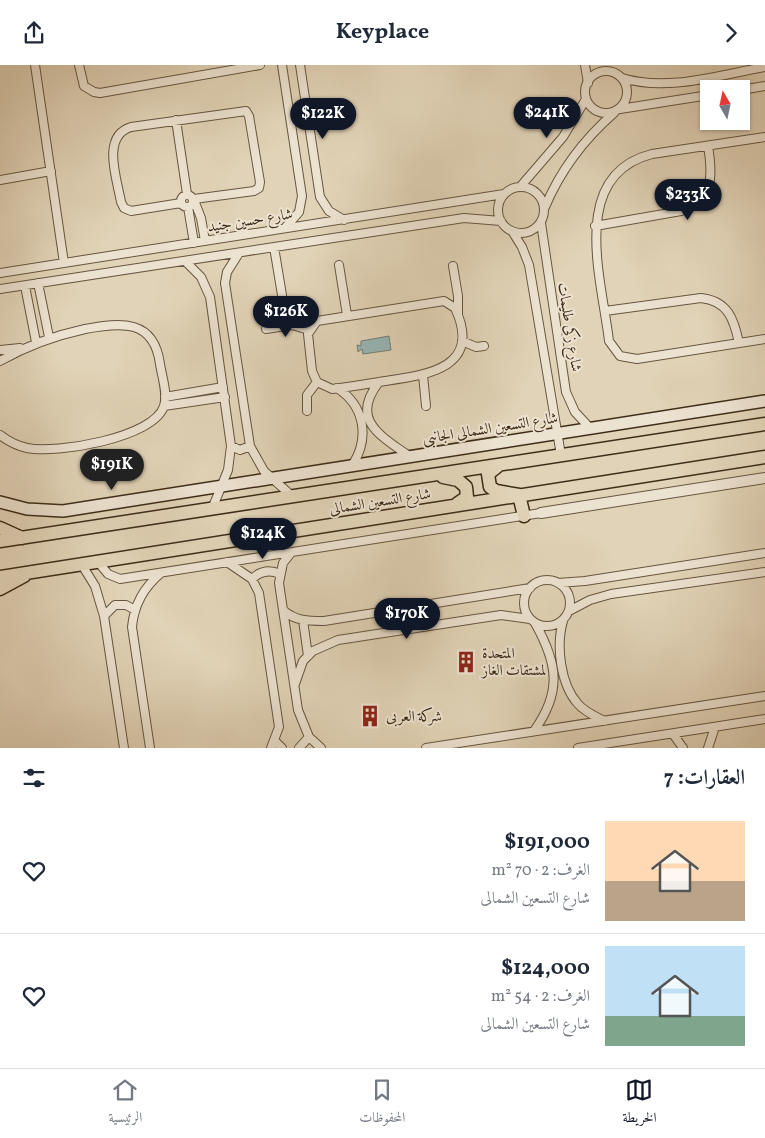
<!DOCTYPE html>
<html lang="ar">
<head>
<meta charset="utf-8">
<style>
	body { margin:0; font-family:Vollkorn,Amiri,serif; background:#f6f6f7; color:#1f2937; direction:rtl; height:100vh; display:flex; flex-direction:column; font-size:19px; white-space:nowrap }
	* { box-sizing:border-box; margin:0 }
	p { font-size:16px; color:#747a83 }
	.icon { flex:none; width:28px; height:28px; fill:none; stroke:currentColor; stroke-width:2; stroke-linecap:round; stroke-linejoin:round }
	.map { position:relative; height:683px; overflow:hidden; direction:ltr }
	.side { display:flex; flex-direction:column; background:#fff; flex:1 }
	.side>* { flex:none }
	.needle { width:32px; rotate:351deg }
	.fabs { position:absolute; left:700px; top:15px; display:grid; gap:10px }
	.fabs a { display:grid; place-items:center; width:50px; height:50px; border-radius:0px; background:#fff; box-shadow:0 1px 4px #0004; font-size:25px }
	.price { position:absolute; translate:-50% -42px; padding:0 11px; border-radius:18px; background:#111827; color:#fff; font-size:16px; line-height:32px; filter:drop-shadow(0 1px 2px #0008) }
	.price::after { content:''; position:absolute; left:50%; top:30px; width:15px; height:11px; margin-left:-8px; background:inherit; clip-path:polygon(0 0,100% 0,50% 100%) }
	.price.active { background:#222; color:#fff }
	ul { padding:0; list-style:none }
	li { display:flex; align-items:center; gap:15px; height:125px; padding:0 20px }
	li+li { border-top:1px solid #e0e1e3 }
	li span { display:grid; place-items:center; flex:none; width:140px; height:100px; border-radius:0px; color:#555 }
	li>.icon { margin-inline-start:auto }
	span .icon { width:60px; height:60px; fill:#fffc; stroke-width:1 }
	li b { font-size:21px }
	h2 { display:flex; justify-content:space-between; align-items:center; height:60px; padding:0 20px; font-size:21px }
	header { display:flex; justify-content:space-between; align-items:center; height:65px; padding:0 20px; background:#fff; font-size:22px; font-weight:700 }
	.tab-bar { display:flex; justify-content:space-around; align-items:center; height:70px; border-top:1px solid #e0e1e3; background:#fff; font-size:14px; color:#747a83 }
	.tab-bar a { display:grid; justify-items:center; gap:2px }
	.tab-bar .active { color:#111827 }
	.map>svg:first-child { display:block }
</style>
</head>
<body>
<header><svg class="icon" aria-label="forward" viewBox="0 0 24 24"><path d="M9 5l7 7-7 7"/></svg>Keyplace<svg class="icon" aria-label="share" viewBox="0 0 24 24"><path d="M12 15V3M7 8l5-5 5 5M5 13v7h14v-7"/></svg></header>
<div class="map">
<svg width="765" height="683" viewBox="0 0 765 683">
	<rect width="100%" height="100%" fill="#e1d3b7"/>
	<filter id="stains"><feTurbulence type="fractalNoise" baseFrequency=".004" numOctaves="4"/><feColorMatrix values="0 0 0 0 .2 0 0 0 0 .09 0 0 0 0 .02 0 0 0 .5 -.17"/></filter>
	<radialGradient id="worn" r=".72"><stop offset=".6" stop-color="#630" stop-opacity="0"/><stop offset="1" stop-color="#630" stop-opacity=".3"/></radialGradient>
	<!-- water -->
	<path fill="#96b6b6" stroke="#737f77" d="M389 271 391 285 363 289 362 284 358 287 357 280 361 281V276Z"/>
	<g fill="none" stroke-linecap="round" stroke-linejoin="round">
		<!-- minor casing -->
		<g stroke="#675640" stroke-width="10">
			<path id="minor" d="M35 0 64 198
				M79 0 84 21 94 27 100 28 260 0
				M282 0 302 131 299 147 285 163
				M300 0 320 132 329 146 344 155
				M585 0 588 18
				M585 27a21 21 0 1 1 42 0a21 21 0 1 1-42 0Z
				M622 13C668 27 718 10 765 2
				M741 25 765 21
				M620 44 709 30
				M176 55 187 129
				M765 72 652 89C568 110 602 215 609 276L620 291 637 294 765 274
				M0 115 51 106
				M498 145a23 23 0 1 1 46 0a23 23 0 1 1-46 0Z
				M520 122 563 72 586 34
				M181 136a6 6 0 1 1 12 0a6 6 0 1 1-12 0Z
				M194 135 201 153 205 176
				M181 138 131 146 124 143 121 137C117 114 101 71 131 62L246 46 249 51 260 117 259 123 254 126 194 134
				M188 142 194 178
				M545 142C561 104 583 75 614 48
				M541 158 566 327 575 347 590 363
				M595 161 681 146C714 134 713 111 708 81
				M512 166 522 182 529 200 561 390
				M274 182 284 242 317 256
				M239 188 227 207 225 218 250 381 264 406 293 432
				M185 196 201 212 210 232 231 381 228 405 212 444
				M339 200 347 250
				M453 201 458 231V249
				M0 208 504 129
				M38 218 49 272
				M25 221 36 277
				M0 224 464 153 501 156
				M444 236 455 243C483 303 427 310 385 316 367 319 349 322 332 324L317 317 312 306 308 269 317 256Z
				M605 246 701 233C728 236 734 254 739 278
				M266 264 292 260 309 265
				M462 276 476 282 484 281
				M0 285 20 283
				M0 296C28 280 53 271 85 264 121 257 154 254 160 299 162 312 168 329 164 341 154 373 56 389 27 383 18 381 8 376 0 370
				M423 310 426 341
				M379 317C350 354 379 370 409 391
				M337 323C364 340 370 372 353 399
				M165 332 223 322
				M164 341 225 332
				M307 346V330L317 317
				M231 381 240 385 250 381
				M291 488 283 498 279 518 298 645 309 672 321 683
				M227 497 252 514 259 528 279 662 271 683
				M99 498 108 509 120 514 541 448
				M82 500 95 521 104 551 124 683
				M252 514C260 506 269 504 280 509
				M524 538a23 23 0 1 1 46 0a23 23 0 1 1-46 0Z
				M558 518 585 516 765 488
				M283 545C295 556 308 556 324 556L530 523
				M569 546 590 535 611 529 765 507
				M104 551 115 540H126L135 545
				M303 555 308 591
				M563 556C556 580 560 619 578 639 585 647 595 651 604 656
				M295 619 303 596 313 586 338 575 501 550 530 554
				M534 666C562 627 558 599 535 558
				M673 669 683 683
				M275 676 282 683
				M150 683 132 562C134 540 144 522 161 508
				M299 683 309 672
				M426 683 765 631
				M578 683 765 654
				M708 683 715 662"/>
		</g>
		<!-- tertiary casing -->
		<g stroke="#675640" stroke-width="12">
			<path id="tertiary" d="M541 448 765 413"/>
		</g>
		<!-- secondary casing -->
		<g stroke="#3e2c18" stroke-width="14">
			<path id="secondary" d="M0 437 27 444 63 446 765 336"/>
		</g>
		<!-- primary casing -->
		<g stroke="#3e2c18" stroke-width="15">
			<path id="primary" d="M499 400 488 409 490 422 496 426 519 430 524 451
				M443 412 458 415 466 422 467 432 457 439
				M0 463 22 473
				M0 476 765 359
				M0 512 765 392
				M0 524 24 511"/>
		</g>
		<!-- minor -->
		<use href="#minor" stroke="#ece2d0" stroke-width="8"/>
		<!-- tertiary -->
		<use href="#tertiary" stroke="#ece2d0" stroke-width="10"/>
		<!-- secondary -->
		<use href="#secondary" stroke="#ece2d0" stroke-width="11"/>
		<!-- primary -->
		<use href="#primary" stroke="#e1d3b7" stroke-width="12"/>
	</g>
	<!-- icons -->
	<defs>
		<g id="building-bare" transform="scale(1.725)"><path d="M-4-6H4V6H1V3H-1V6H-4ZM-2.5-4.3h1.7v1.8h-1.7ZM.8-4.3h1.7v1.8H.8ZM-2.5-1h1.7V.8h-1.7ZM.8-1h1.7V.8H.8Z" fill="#8f2418" stroke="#ece2d0" stroke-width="2.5" paint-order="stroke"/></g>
	</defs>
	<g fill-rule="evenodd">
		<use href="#building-bare" x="466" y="597"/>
		<use href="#building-bare" x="370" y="651"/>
	</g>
	<g text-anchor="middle" stroke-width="4" stroke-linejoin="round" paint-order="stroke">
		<!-- street labels -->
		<g font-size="15" fill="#3e2c18" stroke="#ece2d0">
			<text transform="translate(250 155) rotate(-9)" y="5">شارع حسين جنيد</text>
			<text transform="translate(570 262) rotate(81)" y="5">شارع زكى طليمات</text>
			<text transform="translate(490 363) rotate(-9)" y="5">شارع التسعين الشمالى الجانبى</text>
			<text transform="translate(380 436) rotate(-9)" y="5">شارع التسعين الشمالى</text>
		</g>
		<!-- poi labels -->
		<g font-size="15" fill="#3e2c18" stroke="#ece2d0" text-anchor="start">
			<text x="482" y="593">المتحدة<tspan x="482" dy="17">لمشتقات الغاز</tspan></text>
			<text x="386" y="656">شركة العربى</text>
		</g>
	</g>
	<rect width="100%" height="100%" filter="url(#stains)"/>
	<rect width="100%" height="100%" fill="url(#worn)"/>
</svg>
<div class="fabs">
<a><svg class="needle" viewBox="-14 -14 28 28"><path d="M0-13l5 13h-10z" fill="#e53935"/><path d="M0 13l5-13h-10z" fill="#747a83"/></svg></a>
</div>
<b class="price" style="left:547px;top:74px">$241K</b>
<b class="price" style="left:323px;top:75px">$122K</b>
<b class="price" style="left:688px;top:156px">$233K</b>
<b class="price" style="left:286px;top:273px">$126K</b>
<b class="price active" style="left:112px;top:426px">$191K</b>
<b class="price" style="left:263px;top:495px">$124K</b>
<b class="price" style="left:407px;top:575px">$170K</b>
</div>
<section class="side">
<h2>العقارات: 7<svg class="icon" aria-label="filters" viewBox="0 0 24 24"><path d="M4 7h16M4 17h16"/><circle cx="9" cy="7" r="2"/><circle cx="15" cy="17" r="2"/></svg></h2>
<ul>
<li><span style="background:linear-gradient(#ffd9b3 60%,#b9a48a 0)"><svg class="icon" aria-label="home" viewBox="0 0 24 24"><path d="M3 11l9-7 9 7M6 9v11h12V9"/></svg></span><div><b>$191,000</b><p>الغرف: 2 · 70 m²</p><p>شارع التسعين الشمالى</p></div><svg class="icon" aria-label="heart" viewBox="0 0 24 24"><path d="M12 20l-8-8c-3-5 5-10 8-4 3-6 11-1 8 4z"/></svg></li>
<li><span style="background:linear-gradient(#bfe0f5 70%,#7fa58c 0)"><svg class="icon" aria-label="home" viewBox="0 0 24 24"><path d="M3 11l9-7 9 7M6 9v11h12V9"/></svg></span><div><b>$124,000</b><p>الغرف: 2 · 54 m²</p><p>شارع التسعين الشمالى</p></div><svg class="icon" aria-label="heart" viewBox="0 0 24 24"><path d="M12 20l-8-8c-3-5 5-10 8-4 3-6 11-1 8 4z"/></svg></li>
</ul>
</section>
<nav class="tab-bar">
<a class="active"><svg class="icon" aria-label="map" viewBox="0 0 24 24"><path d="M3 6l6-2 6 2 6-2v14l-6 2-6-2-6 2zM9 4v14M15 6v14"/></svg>الخريطة</a>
<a><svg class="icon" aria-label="saved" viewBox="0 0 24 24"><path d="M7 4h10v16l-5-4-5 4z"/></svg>المحفوظات</a>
<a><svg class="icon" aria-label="home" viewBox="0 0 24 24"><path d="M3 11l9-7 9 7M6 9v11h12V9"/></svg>الرئيسية</a>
</nav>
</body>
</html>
